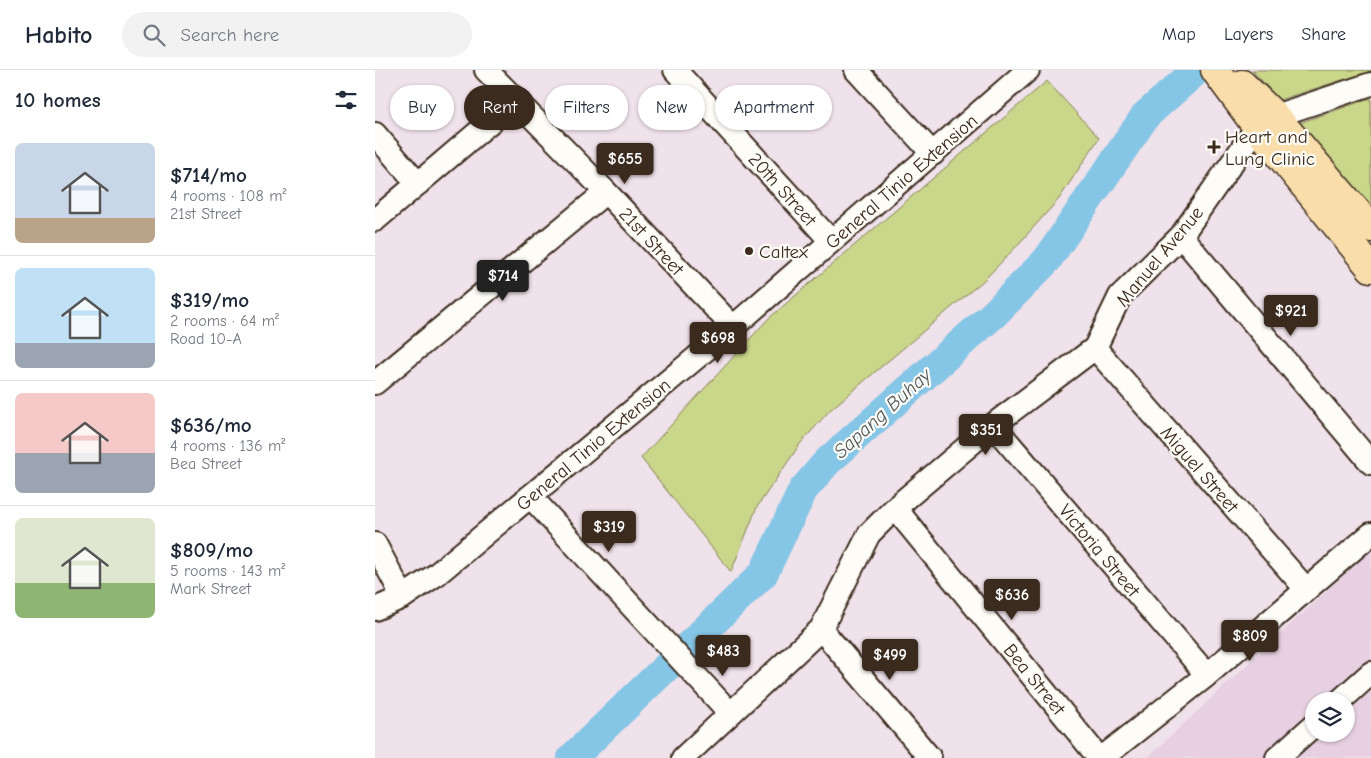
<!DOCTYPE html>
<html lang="en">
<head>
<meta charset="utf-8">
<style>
  body { margin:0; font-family:"Comic Neue",sans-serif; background:#f2f2f3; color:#1f2937; height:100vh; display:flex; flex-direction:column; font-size:19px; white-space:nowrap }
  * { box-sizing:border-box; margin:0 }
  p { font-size:16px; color:#747a83 }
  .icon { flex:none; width:28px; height:28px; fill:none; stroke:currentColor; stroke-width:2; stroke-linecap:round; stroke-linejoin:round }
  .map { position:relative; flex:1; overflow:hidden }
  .sheet { display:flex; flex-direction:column; background:#fff; width:375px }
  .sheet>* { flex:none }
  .guide { position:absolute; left:15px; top:15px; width:475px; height:45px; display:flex; gap:10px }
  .fabs { position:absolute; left:930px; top:622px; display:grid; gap:10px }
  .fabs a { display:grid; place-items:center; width:50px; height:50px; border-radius:50%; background:#fff; box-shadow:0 1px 4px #0004; font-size:25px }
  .price { position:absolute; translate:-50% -42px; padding:0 11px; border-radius:5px; background:#3b2a1e; color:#fff; font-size:16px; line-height:32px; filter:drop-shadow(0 1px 2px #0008) }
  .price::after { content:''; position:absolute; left:50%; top:30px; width:15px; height:11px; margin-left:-8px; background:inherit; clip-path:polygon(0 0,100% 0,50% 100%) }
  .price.on { background:#222; color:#fff }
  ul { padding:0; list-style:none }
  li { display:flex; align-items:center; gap:15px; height:125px; padding:0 15px }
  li+li { border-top:1px solid #e0e1e3 }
  li span { display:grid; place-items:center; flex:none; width:140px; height:100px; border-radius:8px; color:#555 }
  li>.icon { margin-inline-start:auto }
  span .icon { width:60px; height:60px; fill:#fffc; stroke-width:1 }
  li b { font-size:21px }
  h2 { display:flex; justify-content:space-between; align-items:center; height:60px; padding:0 15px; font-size:21px }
  .chip { padding:0 18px; border-radius:22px; background:#fff; box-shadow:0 1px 4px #0004; font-size:18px; line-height:45px }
  .chip.on { background:#3b2a1e; color:#fff }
  header { display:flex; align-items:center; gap:30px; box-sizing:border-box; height:70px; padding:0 25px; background:#fff; border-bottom:1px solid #e0e1e3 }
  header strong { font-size:24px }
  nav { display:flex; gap:28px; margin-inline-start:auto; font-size:18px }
  .search { width:350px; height:45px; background:#f2f2f3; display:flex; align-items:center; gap:12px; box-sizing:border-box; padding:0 18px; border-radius:28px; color:#747a83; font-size:19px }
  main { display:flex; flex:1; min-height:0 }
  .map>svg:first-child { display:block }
</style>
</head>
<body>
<header>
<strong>Habito</strong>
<div class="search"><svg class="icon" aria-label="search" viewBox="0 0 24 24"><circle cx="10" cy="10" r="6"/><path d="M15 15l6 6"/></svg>Search here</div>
<nav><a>Map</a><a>Layers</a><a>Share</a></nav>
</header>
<main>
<section class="sheet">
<h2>10 homes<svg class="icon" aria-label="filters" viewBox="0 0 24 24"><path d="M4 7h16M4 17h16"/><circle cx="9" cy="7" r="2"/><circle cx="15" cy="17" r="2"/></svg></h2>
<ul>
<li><span style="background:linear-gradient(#c9d6e8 75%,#b9a48a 0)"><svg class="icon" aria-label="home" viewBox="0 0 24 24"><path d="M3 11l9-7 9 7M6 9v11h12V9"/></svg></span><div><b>$714/mo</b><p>4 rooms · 108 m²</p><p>21st Street</p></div></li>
<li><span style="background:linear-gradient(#bfe0f5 75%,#9aa5b1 0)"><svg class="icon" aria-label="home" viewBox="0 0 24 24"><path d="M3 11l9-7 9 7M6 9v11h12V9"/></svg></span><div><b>$319/mo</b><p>2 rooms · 64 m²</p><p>Road 10-A</p></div></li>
<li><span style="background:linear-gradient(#f6c9c9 60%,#9aa5b1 0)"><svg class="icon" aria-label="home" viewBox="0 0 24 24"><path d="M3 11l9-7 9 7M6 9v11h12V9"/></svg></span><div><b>$636/mo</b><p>4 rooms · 136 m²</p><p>Bea Street</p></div></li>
<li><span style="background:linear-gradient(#dfe7d0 65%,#8fb573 0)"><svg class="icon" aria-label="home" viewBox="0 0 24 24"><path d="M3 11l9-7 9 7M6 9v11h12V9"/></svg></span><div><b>$809/mo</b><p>5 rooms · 143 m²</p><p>Mark Street</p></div></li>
</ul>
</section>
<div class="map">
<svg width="996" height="688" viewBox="0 0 996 688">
  <rect width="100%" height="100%" fill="#f0e2ea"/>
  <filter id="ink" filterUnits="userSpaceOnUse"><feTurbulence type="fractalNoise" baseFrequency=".02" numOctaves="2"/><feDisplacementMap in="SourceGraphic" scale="10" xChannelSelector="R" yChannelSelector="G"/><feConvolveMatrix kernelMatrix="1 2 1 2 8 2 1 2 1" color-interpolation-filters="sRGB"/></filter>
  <g filter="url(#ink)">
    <!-- built -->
    <path fill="#e6d0e1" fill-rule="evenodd" d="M996 480V688H772ZM939 631H971V664H939Z"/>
    <!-- green -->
    <path fill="#cad68a" stroke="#828054" d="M877 0H996V1L904 30Z
      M672 11 724 68 684 129 639 179 609 210 455 340 425 374 382 437 356 502 266 388 393 249Z
      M996 28V140L921 54Z"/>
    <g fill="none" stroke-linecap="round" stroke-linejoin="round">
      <!-- river -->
      <path stroke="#85c5e6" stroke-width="30" d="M197 688 388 504 428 420 452 392 620 243 672 190 771 45 822 0"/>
      <!-- minor casing -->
      <g stroke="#3b2a1e" stroke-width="26">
        <path id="minor" d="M111 0 231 122 358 257
          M300 0 456 171
          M481 0 558 84
          M0 64 43 114
          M0 150 140 31
          M806 166 996 393
          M720 278 931 519
          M0 313 231 122
          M618 355 832 605
          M155 426 355 643
          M520 438 724 688
          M0 474 28 527
          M0 539 28 527 62 504 358 257 653 0
          M446 559 555 688
          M965 631 996 603
          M308 688 446 559 494 464 520 438 618 355 720 278 745 226 806 166 882 57 900 46 996 14
          M727 688 832 605 996 464
          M902 688 939 655"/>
      </g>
      <!-- major casing -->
      <g stroke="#3b2a1e" stroke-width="31">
        <path id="major" d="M840 0 882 57 996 198
          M867 14 900 46 996 158"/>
      </g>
      <!-- minor -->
      <use href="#minor" stroke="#fdfcf7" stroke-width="22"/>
      <!-- major -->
      <use href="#major" stroke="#f9deab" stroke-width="28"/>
    </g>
  </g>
  <!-- markers -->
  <g fill="#3b2a1e" stroke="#fdfcf7" stroke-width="2">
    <path d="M836.5 69.5h5v5h5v5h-5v5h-5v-5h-5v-5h5z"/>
    <circle cx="374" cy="181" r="5"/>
  </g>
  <g text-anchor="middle" stroke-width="4.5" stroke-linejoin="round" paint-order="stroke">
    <!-- poi labels -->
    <g font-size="19" fill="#3b2a1e" stroke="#fdfcf7" text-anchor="start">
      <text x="850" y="73">Heart and<tspan x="850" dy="22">Lung Clinic</tspan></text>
      <text x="384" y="188">Caltex</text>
    </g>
    <!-- street labels -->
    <g font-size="19" fill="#3b2a1e" stroke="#fdfcf7">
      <text transform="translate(526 111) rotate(-41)" y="7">General Tinio Extension</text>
      <text transform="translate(408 119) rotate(48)" y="7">20th Street</text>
      <text transform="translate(277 171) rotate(47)" y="7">21st Street</text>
      <text transform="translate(784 186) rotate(-50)" y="7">Manuel Avenue</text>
      <text transform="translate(218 374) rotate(-40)" y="7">General Tinio Extension</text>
      <text transform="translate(825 399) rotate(49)" y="7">Miguel Street</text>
      <text transform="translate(725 480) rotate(50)" y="7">Victoria Street</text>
      <text transform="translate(660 609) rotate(51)" y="7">Bea Street</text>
    </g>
    <!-- water labels -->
    <g font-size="20" font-style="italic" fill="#51585a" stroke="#fdfcf7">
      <text transform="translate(507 343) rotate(-42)" y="7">Sapang Buhay</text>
    </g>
  </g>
</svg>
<div class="fabs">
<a><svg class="icon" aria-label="layers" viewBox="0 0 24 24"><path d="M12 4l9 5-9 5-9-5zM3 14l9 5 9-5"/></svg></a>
</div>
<b class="price" style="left:250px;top:115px">$655</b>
<b class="price on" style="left:128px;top:232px">$714</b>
<b class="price" style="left:916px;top:267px">$921</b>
<b class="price" style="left:343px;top:294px">$698</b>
<b class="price" style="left:611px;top:386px">$351</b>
<b class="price" style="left:234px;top:483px">$319</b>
<b class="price" style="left:637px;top:551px">$636</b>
<b class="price" style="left:875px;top:592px">$809</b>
<b class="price" style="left:348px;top:607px">$483</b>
<b class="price" style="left:515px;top:611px">$499</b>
<div class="guide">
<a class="chip">Buy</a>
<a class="chip on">Rent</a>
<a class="chip">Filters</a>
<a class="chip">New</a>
<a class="chip">Apartment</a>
</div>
</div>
</main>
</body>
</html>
